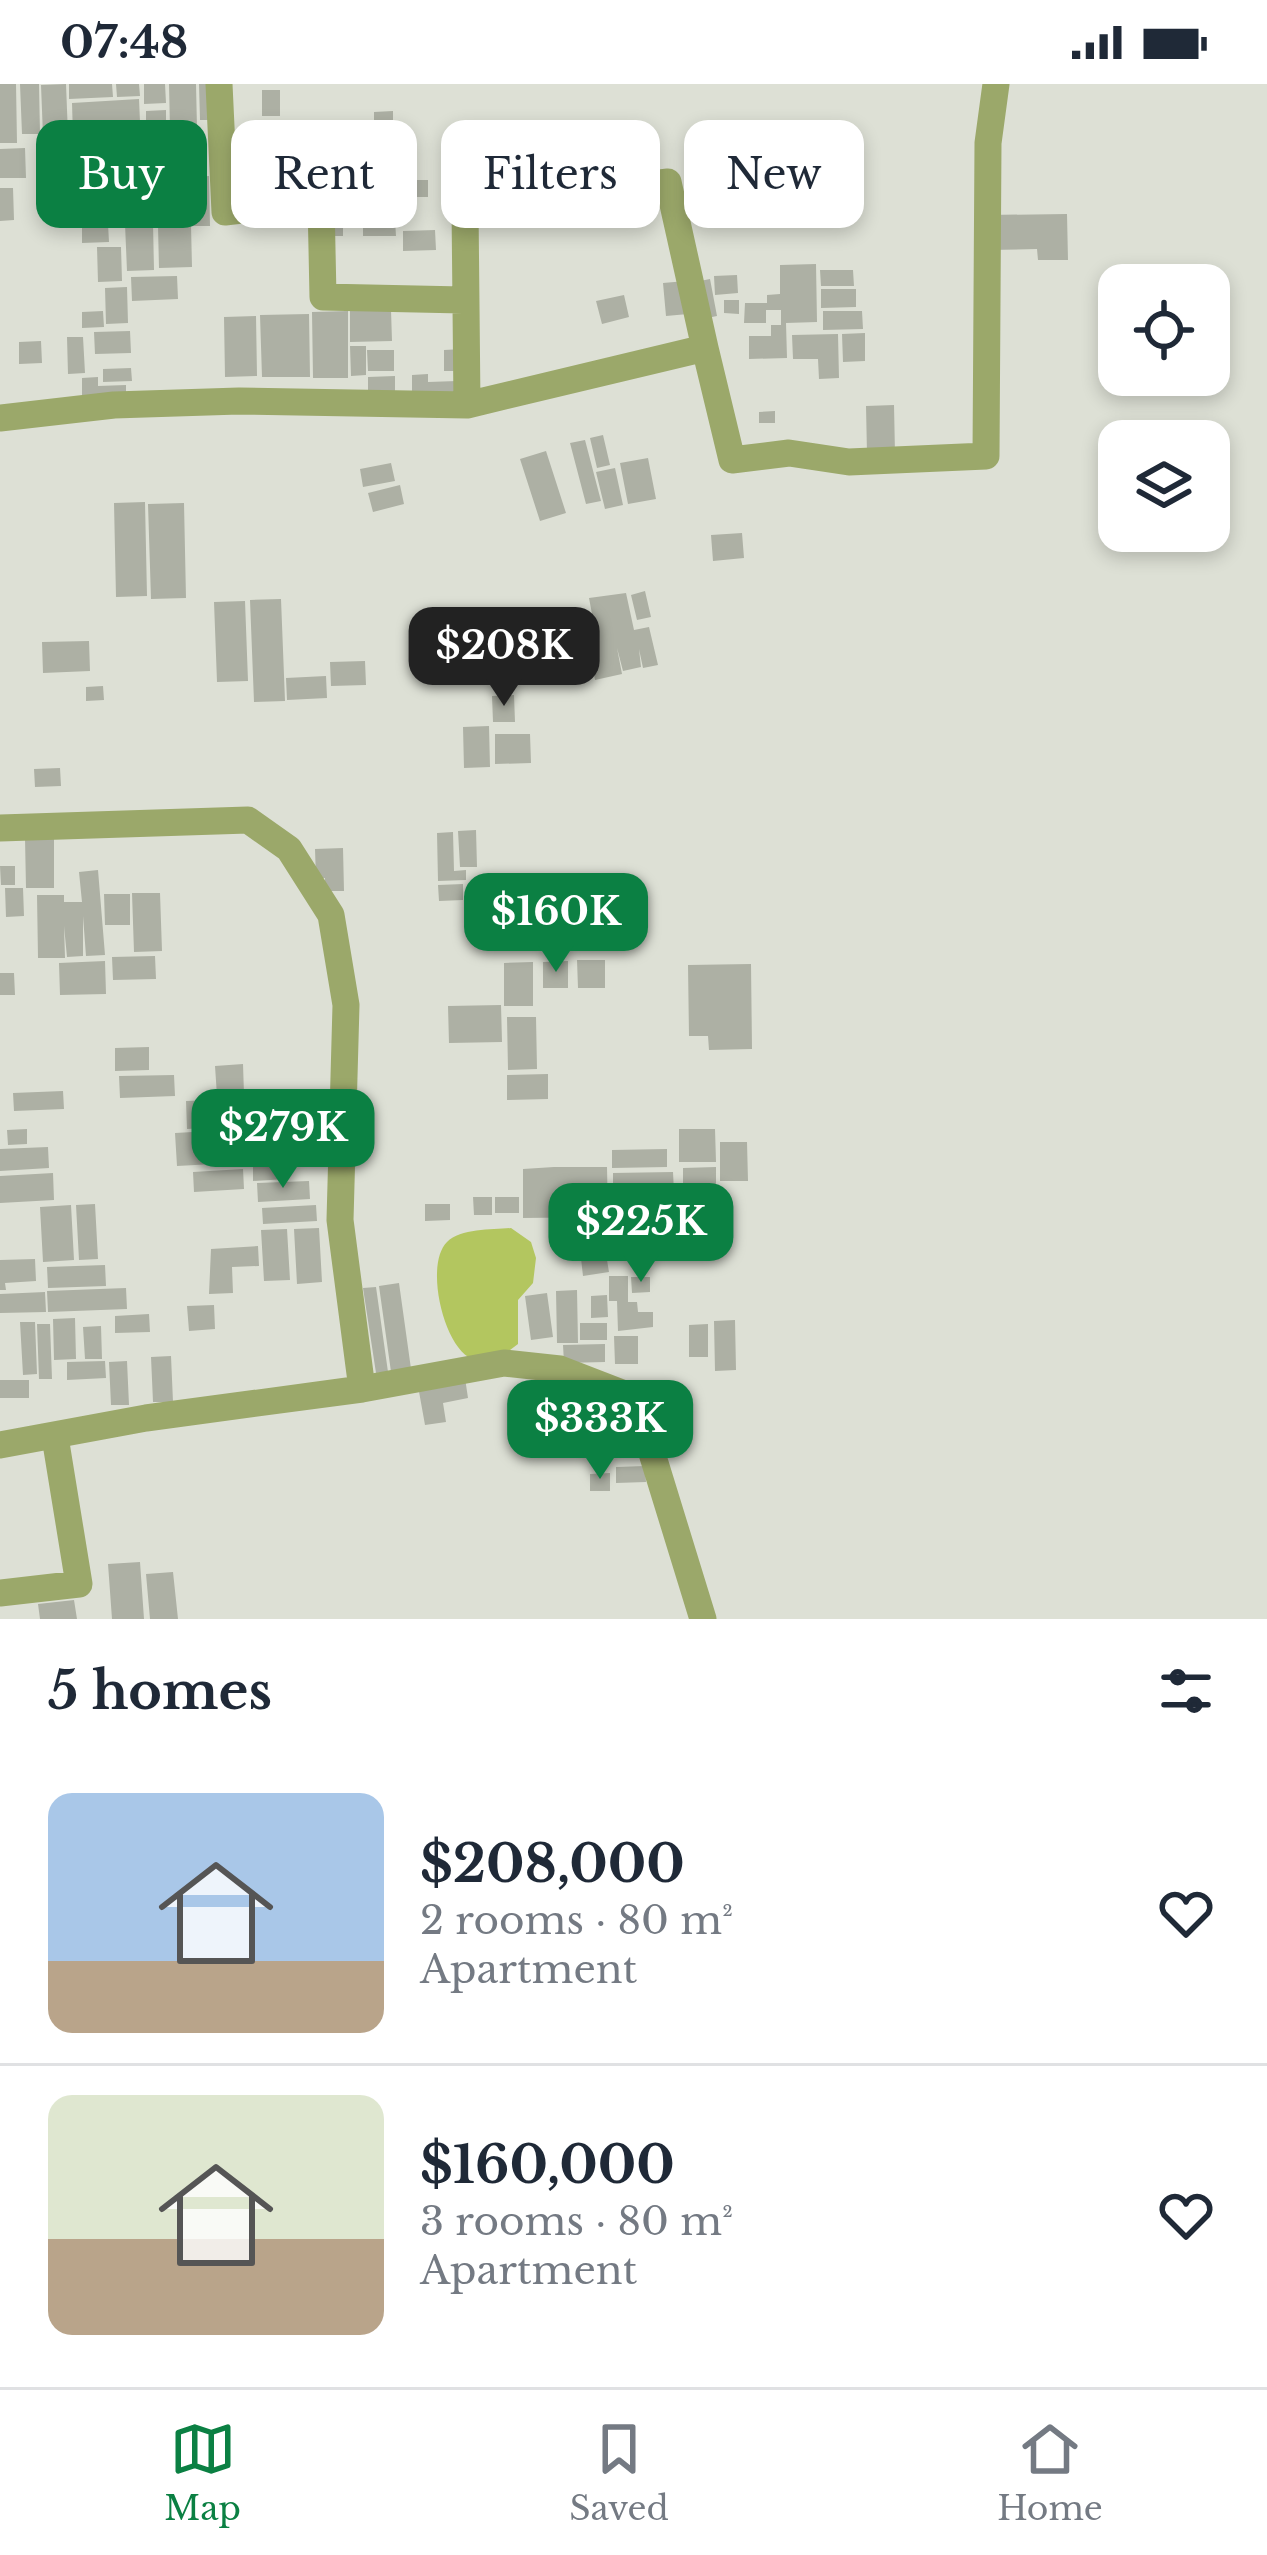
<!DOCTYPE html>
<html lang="en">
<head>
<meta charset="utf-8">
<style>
  body { margin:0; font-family:"Libre Baskerville",serif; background:#f6f6f7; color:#1f2937; height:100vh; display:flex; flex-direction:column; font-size:45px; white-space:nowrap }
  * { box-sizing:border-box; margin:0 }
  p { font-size:39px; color:#747a83 }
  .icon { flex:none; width:66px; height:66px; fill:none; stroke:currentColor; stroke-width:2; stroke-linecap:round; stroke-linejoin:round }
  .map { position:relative; height:1535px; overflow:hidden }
  .side { display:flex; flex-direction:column; background:#fff; flex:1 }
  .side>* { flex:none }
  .banner { position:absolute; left:36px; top:36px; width:1197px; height:108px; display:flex; gap:24px }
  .tools { position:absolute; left:1098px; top:180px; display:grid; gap:24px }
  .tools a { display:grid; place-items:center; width:132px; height:132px; border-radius:24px; background:#fff; box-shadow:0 6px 18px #0003; font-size:60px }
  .price { position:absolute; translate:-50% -102px; padding:0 27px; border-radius:24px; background:#0b8043; color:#fff; font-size:39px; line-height:78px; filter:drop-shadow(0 3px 6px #0008) }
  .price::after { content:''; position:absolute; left:50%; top:72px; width:36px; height:27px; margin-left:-18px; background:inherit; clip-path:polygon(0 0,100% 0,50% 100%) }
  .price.active { background:#222; color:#fff }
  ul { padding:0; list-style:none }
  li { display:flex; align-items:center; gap:36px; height:300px; padding:0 48px }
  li+li { border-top:3px solid #e0e1e3 }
  li span { display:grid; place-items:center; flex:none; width:336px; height:240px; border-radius:24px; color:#555 }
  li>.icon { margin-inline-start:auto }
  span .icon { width:144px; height:144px; fill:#fffc; stroke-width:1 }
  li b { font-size:51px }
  h2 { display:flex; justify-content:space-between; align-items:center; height:144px; padding:0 48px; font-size:51px }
  .chip { padding:0 42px; border-radius:24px; background:#fff; box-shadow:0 6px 18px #0003; font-size:42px; line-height:108px }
  .chip.active { background:#0b8043; color:#fff }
  .status { display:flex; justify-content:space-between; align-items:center; height:84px; padding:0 60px; background:#fff; direction:ltr }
  .status svg { height:33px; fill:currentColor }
  .tabs { display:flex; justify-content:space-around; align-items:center; height:168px; border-top:3px solid #e0e1e3; background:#fff; font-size:33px; color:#747a83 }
  .tabs a { display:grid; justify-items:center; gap:6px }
  .tabs .active { color:#0b8043 }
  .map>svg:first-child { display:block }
</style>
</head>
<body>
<div class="status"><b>07:48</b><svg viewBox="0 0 49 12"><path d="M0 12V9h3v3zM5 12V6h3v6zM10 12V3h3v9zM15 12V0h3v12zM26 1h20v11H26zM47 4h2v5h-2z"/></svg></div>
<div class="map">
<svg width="1267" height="1535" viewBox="0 0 1267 1535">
  <rect width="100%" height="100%" fill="#dde0d5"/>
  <!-- water -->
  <path fill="#b3c65f" d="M511 1144 531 1158 536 1174 533 1199 518 1216V1260L502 1272 472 1275C444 1264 424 1181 447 1158 461 1144 492 1146 511 1144Z"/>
  <!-- building -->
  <path fill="#adb0a4" d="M0 0H16L17 59H0Z
    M20 0H39L40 50H22Z
    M66 0 68 51 43 52 41 1Z
    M69 0H112L113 13 69 15Z
    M116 0H139L140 12 117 13Z
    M144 0H165L166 19 144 20Z
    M169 0H196L197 44 170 45Z
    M199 0H215L216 36H200Z
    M262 6H280V32H262Z
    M139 15 140 38H116V51L73 52 72 19Z
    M166 26V48H145V62L121 63 120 45 146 44V27Z
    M393 27V44H374V28Z
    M286 39V62L265 63 264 40Z
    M376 47H390L391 106H376Z
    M25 64 26 94H0V65Z
    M291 66 292 105 271 106 270 67Z
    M136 69 138 133 118 134 116 70Z
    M295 72H312V114H295Z
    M145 77H162L163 112H146Z
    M351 78H373L374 109H351Z
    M209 92 210 142H191V93Z
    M407 96H428V113H407Z
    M0 104H13L14 136 0 137Z
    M397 114 398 134 349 135V115Z
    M325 119H343V152H326Z
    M1067 130 1068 176H1038L1037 165 989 166 988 131Z
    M363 136H395L396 152H363Z
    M153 139 154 186 127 187 125 140Z
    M108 140 109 158 82 159V141Z
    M191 141 192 183 159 184 158 142Z
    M435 146 436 166 403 167V147Z
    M97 163H121L122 197 98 198Z
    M816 180 817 238 786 239 787 274 749 275V252H771V241H781V226H766V239H744L745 219H767V211L780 210V181Z
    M820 186H853L854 202H821Z
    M737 191 738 209 715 211 714 192Z
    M177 192 178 215 132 217 131 193Z
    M710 195 717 232 702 235 695 198Z
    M686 197 688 230 666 232 663 199Z
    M127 203 128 239 106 240 105 204Z
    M821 205H856V223L821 224Z
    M624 211 629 233 602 240 596 217Z
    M724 216H739V230L724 229Z
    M391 226 392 257 350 258V227Z
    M103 227 104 243 82 244V228Z
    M348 227V294H313L312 228Z
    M823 227H862L863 245 823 246Z
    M309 230 310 293H262L260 231Z
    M256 232 257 292 225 293 224 233Z
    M130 247 131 269 95 270 94 248Z
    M865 249V277L843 278 842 250Z
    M838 250 839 294 819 295 818 275H793L792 251Z
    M67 253H83L85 289 68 290Z
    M41 257 42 279 19 280V258Z
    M350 262H366V291L351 292Z
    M463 265V287H444V266Z
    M367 266H394V287H368Z
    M131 284 132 297 103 298V285Z
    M428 290V298L457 297V316L412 317V291Z
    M395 292V312L368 313V293Z
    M98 293V302L126 301V315L82 318V294Z
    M894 321 895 370H867L866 322Z
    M775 327V339H759V328Z
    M603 351 610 381 597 384 590 354Z
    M585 356 601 417 586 420 570 359Z
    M546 367 566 429 540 437 520 375Z
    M648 374 656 415 628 420 620 379Z
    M391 379 395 397 363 403 360 385Z
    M615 384 623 421 605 425 596 388Z
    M400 401 404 420 373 428 368 409Z
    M145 418 147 512 116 513 114 419Z
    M184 419 186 514 151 515 148 420Z
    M742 449 744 474 713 477 711 451Z
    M645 507 651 533 637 536 631 511Z
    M626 509 634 546 649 543 658 581 643 584 639 565 641 583 623 587 617 564 622 590 595 596 589 564 598 562 589 514Z
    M281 515 285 617 254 618 250 516Z
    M245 517 248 597 217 598 214 518Z
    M89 557 90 587 43 589 42 558Z
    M365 577 366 601 331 602 330 578Z
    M326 592 327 614 287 616 286 594Z
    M103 602 104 616 86 617V603Z
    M514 611 515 638H493L492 612Z
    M489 642 490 683 464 684 463 643Z
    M495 650H530L531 679 495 680Z
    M60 684 61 702 35 703 34 685Z
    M476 746 477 783H460L458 747Z
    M453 748 454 787 466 786V796L438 797 437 749Z
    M25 754H54V804H26Z
    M343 764 344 807H325V794L316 795 315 765Z
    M0 782H15V801H1Z
    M98 786 105 871 86 872 83 832V872L67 873 64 842 65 874H38L37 811H64V818H82L79 788Z
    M463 800V816L439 817 438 801Z
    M5 804H23L24 832 6 833Z
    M132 809H160L162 867 134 868Z
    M104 810H130V841H105Z
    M155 872 156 895 113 896 112 873Z
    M577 876H605V904H578Z
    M105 877 106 910 60 911 59 879Z
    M568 877V904H543V878Z
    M533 878V922H504V879Z
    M751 880 752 965 709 966 708 952H689L688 881Z
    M0 889H14L15 911H0Z
    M501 921 502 958 449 959 448 922Z
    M507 933H536L537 985 508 986Z
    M149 963V986L115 987V964Z
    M243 980 244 1010 217 1012 215 982Z
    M548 990V1015L507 1016V991Z
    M174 991 175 1012 120 1014 119 992Z
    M63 1007 64 1025 14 1027 13 1009Z
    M243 1015 245 1042 187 1045 186 1017Z
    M27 1045V1060L8 1061 7 1046Z
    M248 1045 250 1078 177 1082 175 1049Z
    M679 1045H715L716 1078H679Z
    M285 1047 286 1072 253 1074 252 1049Z
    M720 1058H747L748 1097H720Z
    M48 1063 49 1084 0 1087V1065Z
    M667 1065V1083L612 1084V1066Z
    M286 1078 287 1095 253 1097V1079Z
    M554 1083H607L608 1133 523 1134V1085Z
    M716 1083V1104L683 1105V1084Z
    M243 1085 244 1105 194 1108 193 1088Z
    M673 1088 674 1108 613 1109V1089Z
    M53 1089 54 1116 0 1119V1092Z
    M309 1097 310 1115 258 1118 257 1099Z
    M649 1110 650 1126H617L616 1111Z
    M473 1113H492V1131H474Z
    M495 1113H519V1129H495Z
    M95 1120 98 1175 79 1176 76 1121Z
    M425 1120H450V1136L425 1137Z
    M71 1121 74 1176 43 1178 40 1123Z
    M316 1121 317 1137 263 1140 262 1124Z
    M613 1135 618 1175 607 1176 609 1188 583 1192 577 1139Z
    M319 1144 322 1198 297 1200 294 1145Z
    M287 1145 290 1196 264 1197 261 1146Z
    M258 1162 259 1182 232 1183 233 1209 209 1210 211 1165Z
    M35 1175 36 1197 5 1199 6 1206H0V1176Z
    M105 1181 106 1202 48 1204 47 1183Z
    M609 1192H628V1218H637L638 1228H653V1243L618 1247 617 1217H609Z
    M631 1193H650V1208L632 1209Z
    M399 1199 412 1292 392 1295 379 1202Z
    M376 1203 388 1288 376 1289 363 1204Z
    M126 1204 127 1225 48 1228 47 1207Z
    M577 1206 578 1259H557L556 1207Z
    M45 1208 46 1228 0 1229V1210Z
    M547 1209 553 1253 531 1256 525 1212Z
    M607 1211 608 1233 591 1234V1212Z
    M214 1221 215 1245 189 1247 187 1222Z
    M149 1230 150 1248 115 1249V1232Z
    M75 1234 76 1275 54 1276 53 1235Z
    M735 1236 736 1286 715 1287 714 1237Z
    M20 1238H35L37 1290 23 1291Z
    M580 1239H607V1256H580Z
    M37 1240H50L52 1295H39Z
    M708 1240V1273H689V1241Z
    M101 1242 102 1275H85L83 1243Z
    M614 1252H638V1280H615Z
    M605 1260V1278L564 1279 563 1261Z
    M171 1272 173 1318H153L151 1273Z
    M105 1277 106 1294 67 1296V1278Z
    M127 1277 129 1321H111L109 1278Z
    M465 1294 468 1314 443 1319 446 1338 425 1341 418 1302Z
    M0 1296H29V1314H0Z
    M645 1382 646 1398 616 1399V1383Z
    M610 1389V1407H590V1390Z
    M140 1478 144 1535H112L108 1480Z
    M173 1488 178 1535H150L146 1490Z
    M74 1516 77 1535H40L38 1520Z"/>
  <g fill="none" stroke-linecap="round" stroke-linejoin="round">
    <!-- street -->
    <path stroke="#9ba86a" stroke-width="27" d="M219 0 225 128 321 117 323 213 463 216
      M467 321 465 123 668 98 705 264
      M0 334 114 321 239 317 467 321 705 264 732 376 789 369 849 378 986 372 988 59 996 0
      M0 744 248 736 289 765 331 831 346 921 340 1136 362 1305 146 1334 0 1361
      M362 1305 504 1279 560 1285 635 1314 703 1535
      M0 1509 79 1500 55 1353"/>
  </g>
</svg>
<div class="tools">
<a><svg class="icon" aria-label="locate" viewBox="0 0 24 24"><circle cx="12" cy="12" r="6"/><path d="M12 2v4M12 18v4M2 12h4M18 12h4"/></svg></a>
<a><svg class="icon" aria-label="layers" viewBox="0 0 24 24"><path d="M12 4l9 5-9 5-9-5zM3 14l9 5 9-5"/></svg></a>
</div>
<b class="price active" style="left:504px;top:625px">$208K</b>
<b class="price" style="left:556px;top:891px">$160K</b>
<b class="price" style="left:283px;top:1107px">$279K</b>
<b class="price" style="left:641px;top:1201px">$225K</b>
<b class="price" style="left:600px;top:1398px">$333K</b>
<div class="banner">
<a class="chip active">Buy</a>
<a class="chip">Rent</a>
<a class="chip">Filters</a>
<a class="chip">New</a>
</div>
</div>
<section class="side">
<h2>5 homes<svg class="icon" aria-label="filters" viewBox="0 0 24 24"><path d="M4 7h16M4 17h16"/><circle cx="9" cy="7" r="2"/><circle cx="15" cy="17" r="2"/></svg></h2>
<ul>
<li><span style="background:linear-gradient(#a9c7e8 70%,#b9a48a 0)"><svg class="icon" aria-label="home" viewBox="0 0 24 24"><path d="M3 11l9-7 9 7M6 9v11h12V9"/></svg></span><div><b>$208,000</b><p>2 rooms · 80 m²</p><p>Apartment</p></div><svg class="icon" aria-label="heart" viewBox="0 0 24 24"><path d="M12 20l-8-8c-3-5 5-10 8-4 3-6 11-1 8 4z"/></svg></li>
<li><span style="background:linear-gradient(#dfe7d0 60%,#b9a48a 0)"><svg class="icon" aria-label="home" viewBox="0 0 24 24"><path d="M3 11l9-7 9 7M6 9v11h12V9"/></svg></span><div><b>$160,000</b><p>3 rooms · 80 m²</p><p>Apartment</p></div><svg class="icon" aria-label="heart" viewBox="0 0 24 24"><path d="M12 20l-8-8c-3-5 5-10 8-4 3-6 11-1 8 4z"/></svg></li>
</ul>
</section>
<nav class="tabs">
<a class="active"><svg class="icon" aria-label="map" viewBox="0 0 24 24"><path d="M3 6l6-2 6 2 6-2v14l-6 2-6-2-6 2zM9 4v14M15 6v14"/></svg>Map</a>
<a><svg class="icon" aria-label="saved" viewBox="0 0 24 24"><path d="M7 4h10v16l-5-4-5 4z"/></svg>Saved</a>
<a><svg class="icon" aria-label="home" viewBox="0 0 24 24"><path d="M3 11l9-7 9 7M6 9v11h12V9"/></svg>Home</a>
</nav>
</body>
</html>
